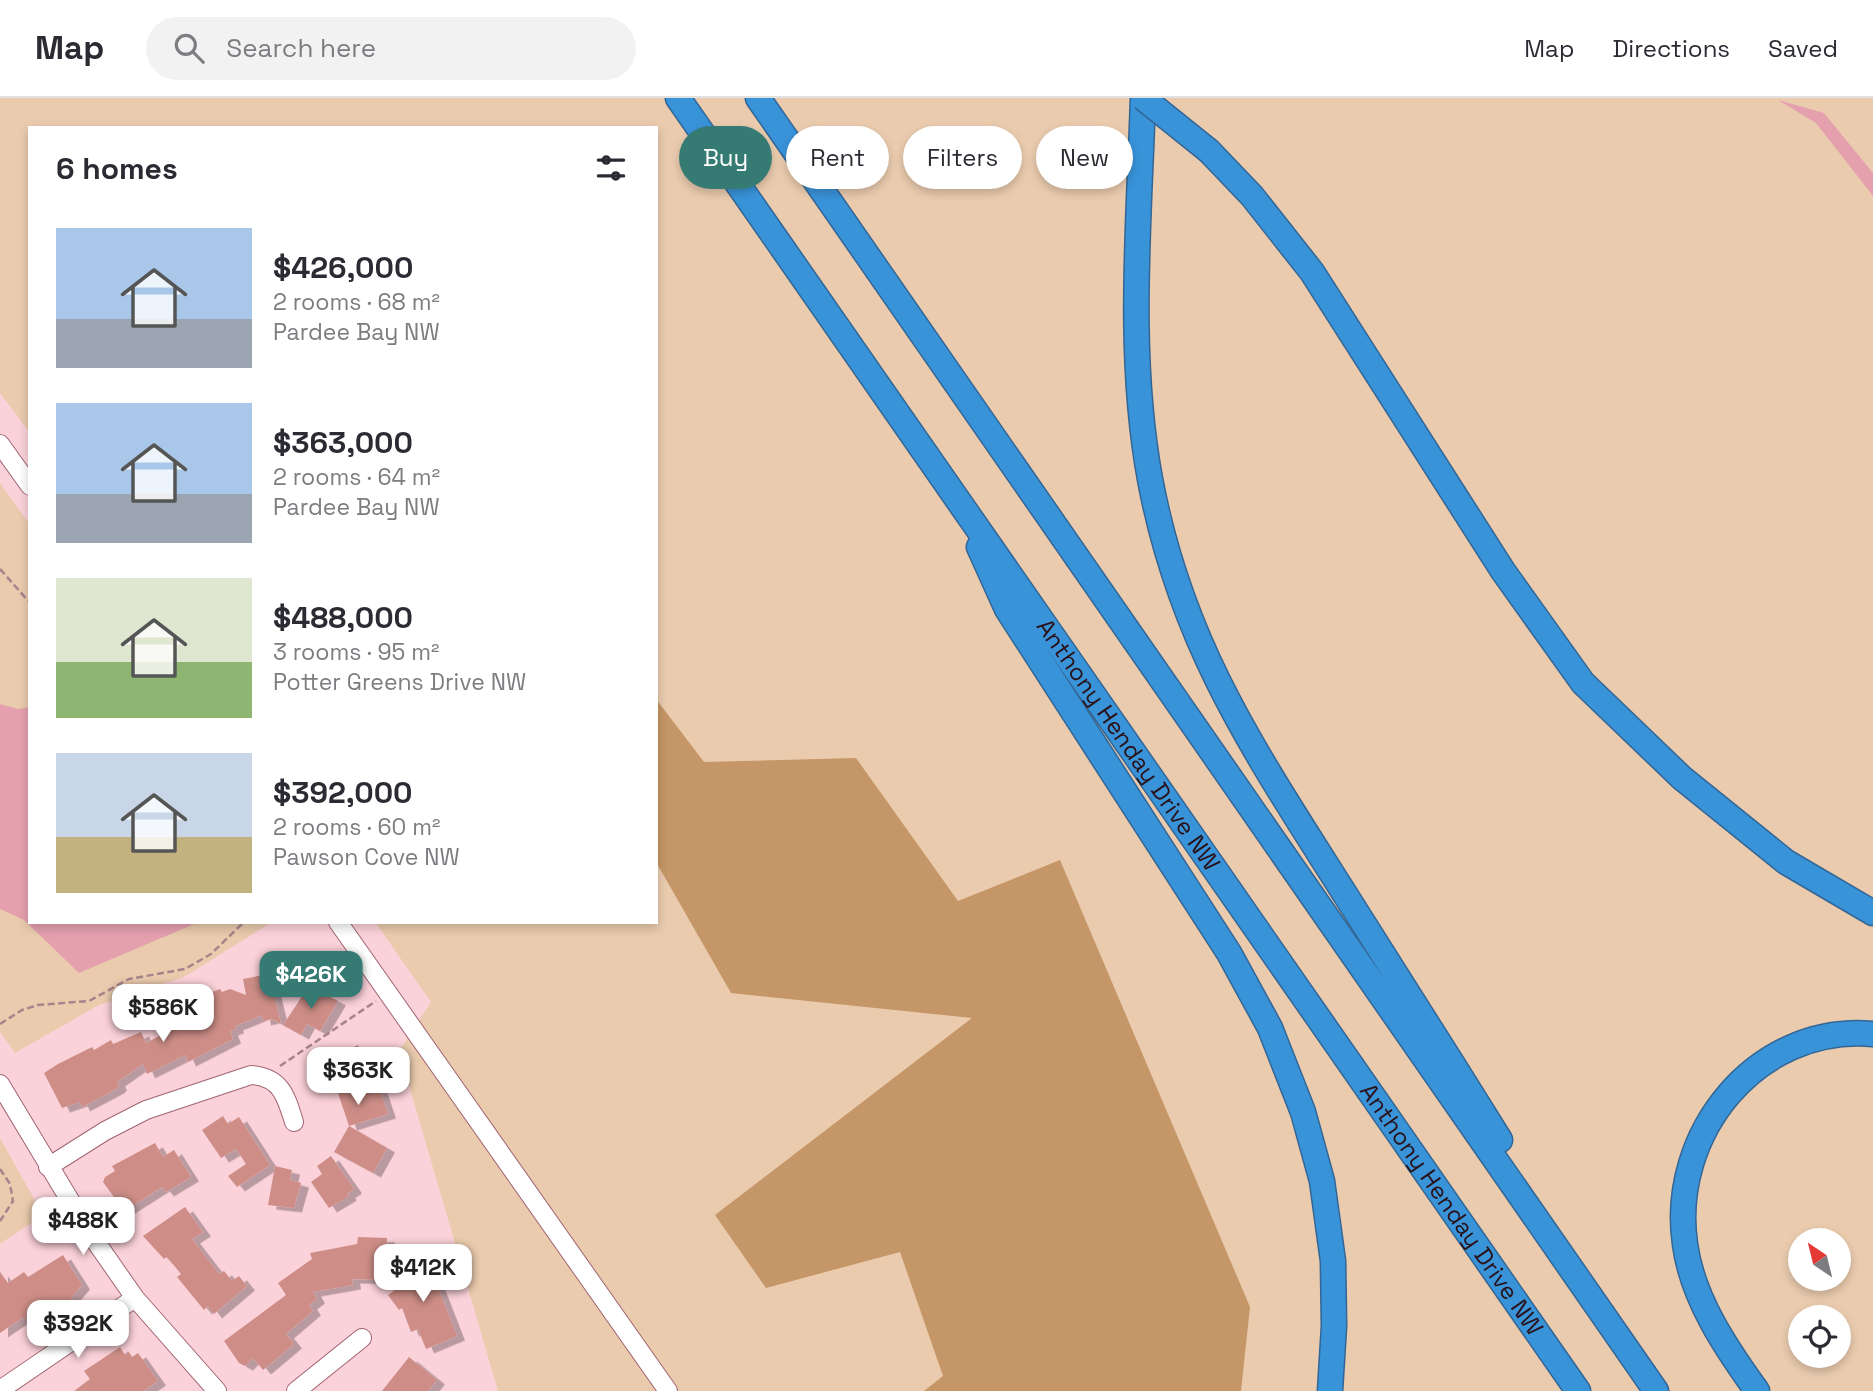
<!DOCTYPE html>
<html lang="en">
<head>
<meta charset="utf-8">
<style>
  body { margin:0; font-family:"Space Grotesk",sans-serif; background:#f2f2f3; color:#2b2b33; height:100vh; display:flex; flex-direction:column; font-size:26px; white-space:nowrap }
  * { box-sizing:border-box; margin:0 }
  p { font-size:23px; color:#7c7c81 }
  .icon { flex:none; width:38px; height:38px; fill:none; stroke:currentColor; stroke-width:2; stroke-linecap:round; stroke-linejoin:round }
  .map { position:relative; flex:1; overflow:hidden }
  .side { position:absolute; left:28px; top:28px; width:630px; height:798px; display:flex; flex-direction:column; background:#fff; border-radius:0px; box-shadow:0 4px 10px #0003 }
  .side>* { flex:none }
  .top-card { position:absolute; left:679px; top:28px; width:665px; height:63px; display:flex; gap:14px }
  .needle { width:46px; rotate:325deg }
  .controls { position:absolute; left:1788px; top:1130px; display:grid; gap:14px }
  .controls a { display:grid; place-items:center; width:63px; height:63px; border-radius:50%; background:#fff; box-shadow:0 4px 10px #0003; font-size:35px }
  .price { position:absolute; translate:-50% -60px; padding:0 16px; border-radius:14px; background:#fff; color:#222; font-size:23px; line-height:46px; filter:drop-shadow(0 2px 4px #0008) }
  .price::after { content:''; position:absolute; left:50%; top:42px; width:21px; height:16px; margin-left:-10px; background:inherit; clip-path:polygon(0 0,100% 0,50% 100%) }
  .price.on { background:#357b74; color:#fff }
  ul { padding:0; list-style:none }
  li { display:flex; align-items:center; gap:21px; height:175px; padding:0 28px }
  li span { display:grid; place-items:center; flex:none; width:196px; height:140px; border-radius:0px; color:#555 }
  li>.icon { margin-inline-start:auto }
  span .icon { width:84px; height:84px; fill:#fffc; stroke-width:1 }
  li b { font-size:30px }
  h2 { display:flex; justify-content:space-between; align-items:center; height:84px; padding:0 28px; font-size:30px }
  .pill { padding:0 24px; border-radius:32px; background:#fff; box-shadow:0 4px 10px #0003; font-size:24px; line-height:63px }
  .pill.on { background:#357b74; color:#fff }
  header { display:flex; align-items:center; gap:42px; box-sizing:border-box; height:98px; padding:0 35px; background:#fff; border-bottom:2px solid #e1e1e2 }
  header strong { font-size:33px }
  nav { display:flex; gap:38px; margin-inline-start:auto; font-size:24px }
  .search { width:490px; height:63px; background:#f2f2f3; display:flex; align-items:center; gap:18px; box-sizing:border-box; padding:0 24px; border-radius:38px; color:#7c7c81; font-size:26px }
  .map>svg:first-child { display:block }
</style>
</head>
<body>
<header>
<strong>Map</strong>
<div class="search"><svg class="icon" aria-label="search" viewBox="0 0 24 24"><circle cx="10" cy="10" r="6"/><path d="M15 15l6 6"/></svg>Search here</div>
<nav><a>Map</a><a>Directions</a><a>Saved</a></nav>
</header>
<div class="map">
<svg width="1873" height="1293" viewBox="0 0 1873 1293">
  <defs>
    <filter id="shadow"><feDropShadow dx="8" dy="4.5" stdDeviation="0" flood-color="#0004"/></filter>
  </defs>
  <rect width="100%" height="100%" fill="#fcd2da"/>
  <!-- green -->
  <path fill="#eacbae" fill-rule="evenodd" d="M0 0H1873V1293H498L399 953 431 904 375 824H656V30H30V335L0 295ZM1801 1143H1839V1181H1801ZM1801 1220H1839V1258H1801Z
    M0 385 30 427V824H272L184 879 99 907 15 955 0 934Z
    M0 1040 43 1117 0 1146Z"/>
  <!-- forest -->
  <path fill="#c59667" d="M656 601 704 664 856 660 958 803 1060 762 1250 1209 1241 1293H924L943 1278 900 1154 766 1190 715 1117 972 920 731 895 656 764Z"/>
  <!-- water -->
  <path fill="#e5a0ae" d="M1778 2 1824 15 1873 75V98L1816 25Z
    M0 606 18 611 30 609V824H199L79 875 24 822 0 811Z"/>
  <!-- building -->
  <path fill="#ce8e87" filter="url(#shadow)" d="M269 876 281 926 272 921 263 923 262 917 235 928 236 931 230 933 233 941 188 964 185 957 147 976 143 966 117 984 119 988 116 991 82 1009 80 1004 62 1010 44 975 58 966 92 949 94 952 111 942 113 946 141 934 146 945 176 929 174 925 201 911 198 902 207 896 220 891 222 894 230 891 246 897 243 881Z
    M309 888 338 903 320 933 307 926 301 937 283 927Z
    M358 947 376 980 388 1016 349 1028 387 1050 373 1075 334 1054 349 1028 337 992 335 993 326 977 335 971 330 961Z
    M223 1018 228 1026 239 1019 270 1067 237 1089 228 1078 246 1066 236 1051 221 1060 202 1032Z
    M155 1045 163 1059 174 1052 191 1079 166 1094 162 1089 124 1113 103 1084 105 1079 115 1073 112 1068Z
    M331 1058 354 1091 347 1096 349 1098 329 1110 311 1084 322 1076 317 1068Z
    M275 1068 292 1072 290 1082 301 1085 294 1110 268 1107Z
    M185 1109 203 1134 192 1141 219 1176 224 1173 232 1183 239 1178 247 1188 214 1216 208 1208 204 1212 177 1179 181 1176 167 1159 164 1161 143 1138Z
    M358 1139 387 1140 385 1182 352 1181 353 1187 313 1194 317 1201 309 1207 313 1213 286 1236 294 1246 263 1272 253 1260 245 1268 239 1265 224 1243 286 1197 278 1185 312 1161 310 1155 357 1146Z
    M63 1157 82 1187 71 1200 74 1204 46 1221 45 1225 22 1220 0 1235V1174L8 1185 24 1174 28 1179Z
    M422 1159 439 1183 436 1184 457 1238 426 1251 418 1231 411 1234 402 1210 399 1212 388 1197 407 1183H390Z
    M120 1249 125 1257 129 1254 132 1259 138 1255 158 1283 144 1293H74L90 1281 84 1273Z
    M409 1259 437 1282 428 1293H382Z"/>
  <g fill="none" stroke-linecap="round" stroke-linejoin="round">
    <!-- minor casing -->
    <g stroke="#a06471" stroke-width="20">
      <path id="minor" d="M0 346 30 388
        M338 824 668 1293
        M0 986 89 1134 135 1200 217 1293
        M48 1069 105 1033 146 1012 251 977C281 979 286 998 294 1024
        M0 1292 135 1200
        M296 1293 362 1240"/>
    </g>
    <!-- highway casing -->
    <g stroke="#336695" stroke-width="27">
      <g id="highway">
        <path id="s1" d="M678 0 1578 1293"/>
        <path d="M758 0 1656 1293"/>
        <path d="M1143 0C1139 126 1127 256 1150 381 1180 542 1251 648 1336 782 1391 869 1446 955 1500 1042"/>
        <path d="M1209 53 1252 98 1312 174 1503 473 1583 585 1682 680 1786 764 1873 815"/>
        <path d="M979 449 1007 511 1229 855 1270 930 1303 1014 1322 1083 1333 1163 1334 1228 1330 1293"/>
        <path d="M1757 1293C1726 1250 1692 1200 1685 1146 1669 1036 1756 926 1873 936"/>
      </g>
    </g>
    <!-- path -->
    <path stroke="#a7848b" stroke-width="2.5" stroke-dasharray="7 3.5" stroke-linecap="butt" d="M0 471 30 505
      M0 926 22 912 38 907 89 903 129 881 185 871 211 856 244 824
      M280 968 376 903
      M0 1071 10 1086 13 1103 0 1123"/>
    <!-- minor -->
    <use href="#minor" stroke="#fff" stroke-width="18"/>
    <!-- highway -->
    <use href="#highway" stroke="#3993d9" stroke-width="24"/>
    <!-- highway-bridge casing -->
    <g stroke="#336695" stroke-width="27" stroke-linecap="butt">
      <path id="highway-bridge" d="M1143 0 1209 53"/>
    </g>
    <!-- highway-bridge -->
    <use href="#highway-bridge" stroke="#3993d9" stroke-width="24"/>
  </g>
  <g text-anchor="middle" stroke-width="6" stroke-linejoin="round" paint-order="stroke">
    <!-- street labels -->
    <g font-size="24" fill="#291117" stroke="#f6e8ea">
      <text dy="8" stroke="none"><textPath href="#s1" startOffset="788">Anthony Henday Drive NW</textPath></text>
      <text dy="8" stroke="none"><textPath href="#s1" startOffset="1354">Anthony Henday Drive NW</textPath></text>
    </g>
  </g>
</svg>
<div class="controls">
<a><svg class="needle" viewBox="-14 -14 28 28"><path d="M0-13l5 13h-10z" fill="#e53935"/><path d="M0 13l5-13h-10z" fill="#7c7c81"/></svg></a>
<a><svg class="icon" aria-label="locate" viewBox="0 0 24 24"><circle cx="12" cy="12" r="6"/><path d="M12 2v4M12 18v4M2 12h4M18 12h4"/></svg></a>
</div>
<b class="price on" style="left:311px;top:913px">$426K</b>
<b class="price" style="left:163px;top:946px">$586K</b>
<b class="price" style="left:358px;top:1009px">$363K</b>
<b class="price" style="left:83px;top:1159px">$488K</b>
<b class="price" style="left:423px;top:1206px">$412K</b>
<b class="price" style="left:78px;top:1262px">$392K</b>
<div class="top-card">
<a class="pill on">Buy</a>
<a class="pill">Rent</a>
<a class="pill">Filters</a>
<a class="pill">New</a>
</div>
<section class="side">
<h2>6 homes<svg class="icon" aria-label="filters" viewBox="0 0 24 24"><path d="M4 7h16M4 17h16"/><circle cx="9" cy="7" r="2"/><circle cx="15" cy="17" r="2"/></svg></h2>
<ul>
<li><span style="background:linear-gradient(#a9c7e8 65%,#9aa5b1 0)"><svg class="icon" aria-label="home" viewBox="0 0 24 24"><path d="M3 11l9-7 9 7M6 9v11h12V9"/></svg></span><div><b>$426,000</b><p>2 rooms · 68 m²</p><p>Pardee Bay NW</p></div></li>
<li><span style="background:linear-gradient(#a9c7e8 65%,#9aa5b1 0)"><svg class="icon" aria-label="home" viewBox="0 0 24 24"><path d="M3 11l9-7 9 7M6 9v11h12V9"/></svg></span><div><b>$363,000</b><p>2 rooms · 64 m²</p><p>Pardee Bay NW</p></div></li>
<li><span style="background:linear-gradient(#dfe7d0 60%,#8fb573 0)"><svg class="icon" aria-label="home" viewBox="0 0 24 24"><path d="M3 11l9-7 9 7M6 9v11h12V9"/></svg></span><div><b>$488,000</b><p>3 rooms · 95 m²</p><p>Potter Greens Drive NW</p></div></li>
<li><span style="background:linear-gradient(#c9d6e8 60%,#c2b280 0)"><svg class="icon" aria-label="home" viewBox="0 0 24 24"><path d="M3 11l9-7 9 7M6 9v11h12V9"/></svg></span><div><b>$392,000</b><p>2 rooms · 60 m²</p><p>Pawson Cove NW</p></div></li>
</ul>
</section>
</div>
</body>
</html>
